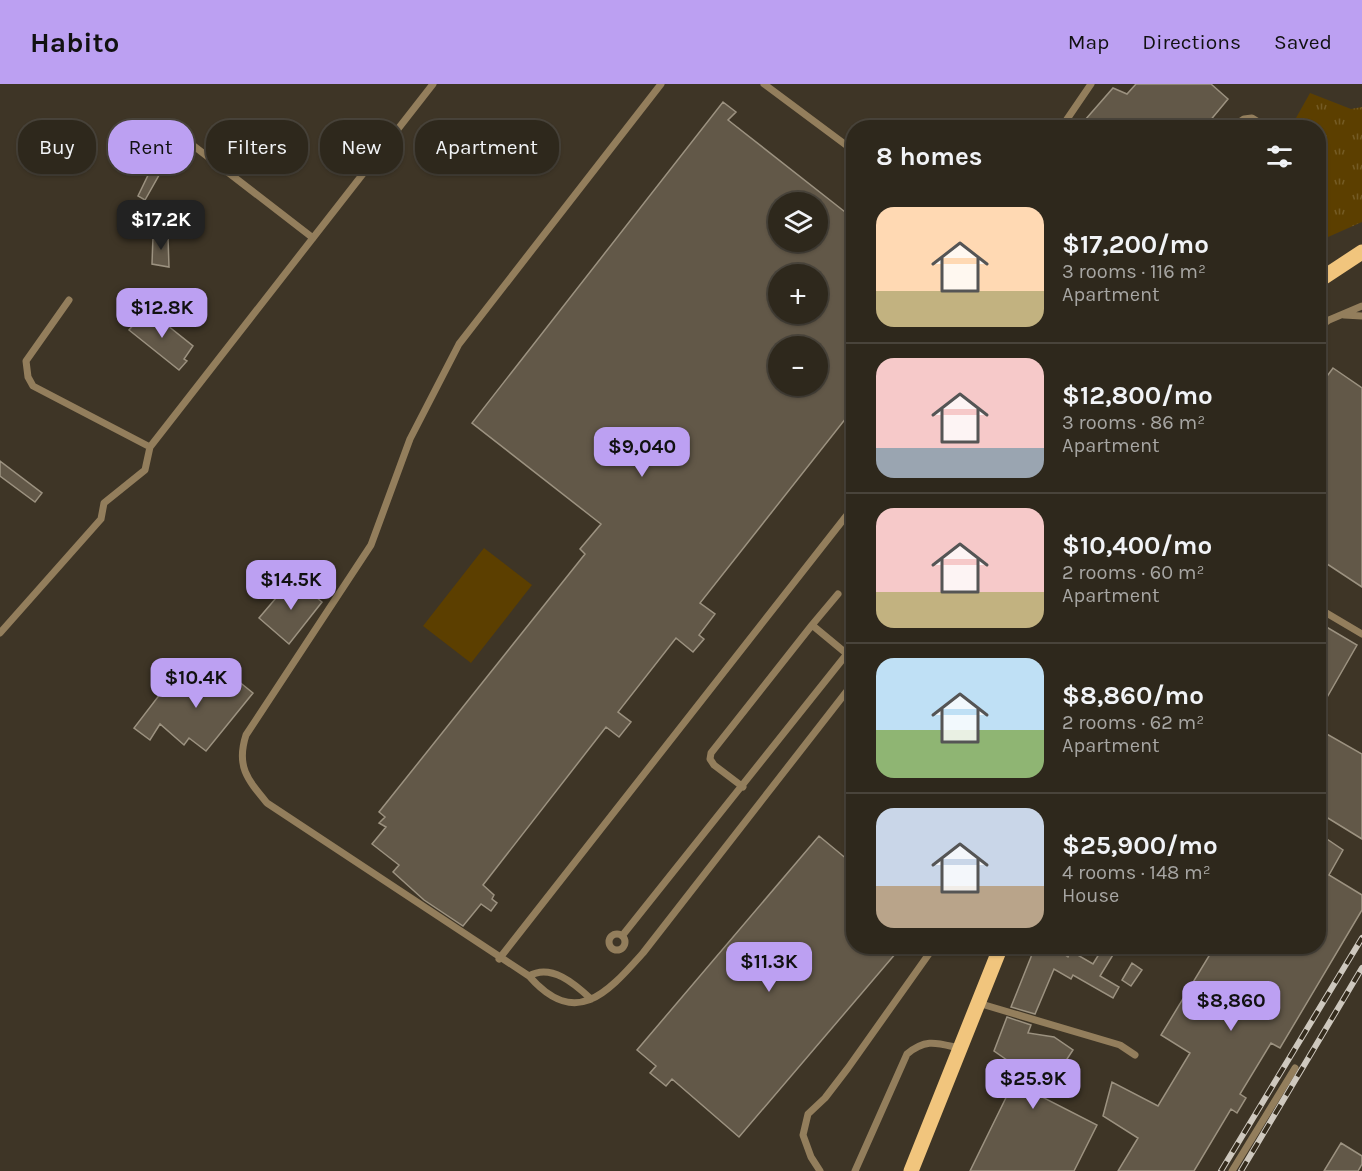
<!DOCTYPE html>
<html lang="en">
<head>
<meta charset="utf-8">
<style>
  body { margin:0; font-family:Karla,sans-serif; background:#363025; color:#f1f3f6; height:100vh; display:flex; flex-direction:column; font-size:22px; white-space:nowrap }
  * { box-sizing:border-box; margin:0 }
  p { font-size:20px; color:#a7a6a3 }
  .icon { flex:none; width:33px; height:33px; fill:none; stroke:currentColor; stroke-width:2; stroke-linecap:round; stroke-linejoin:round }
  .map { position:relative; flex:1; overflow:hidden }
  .drawer { position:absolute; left:846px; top:36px; width:480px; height:834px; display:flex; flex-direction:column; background:#2e281c; border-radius:24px; box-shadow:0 2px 4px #0004,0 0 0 2px #49443b }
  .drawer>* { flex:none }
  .guide { position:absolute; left:18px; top:36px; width:570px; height:54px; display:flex; gap:12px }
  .tools { position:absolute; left:768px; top:108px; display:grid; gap:12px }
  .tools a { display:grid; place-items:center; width:60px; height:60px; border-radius:50%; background:#2e281c; box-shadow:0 2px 4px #0004,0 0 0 2px #49443b; font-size:30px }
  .price { position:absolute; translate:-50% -51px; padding:0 14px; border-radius:12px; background:#bca0f2; color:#111; font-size:20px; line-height:39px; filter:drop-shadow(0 2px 3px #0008) }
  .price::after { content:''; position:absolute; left:50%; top:36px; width:18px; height:14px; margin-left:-9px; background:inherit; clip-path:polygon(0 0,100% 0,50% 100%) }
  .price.on { background:#222; color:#fff }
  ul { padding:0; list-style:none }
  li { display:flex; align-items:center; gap:18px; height:150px; padding:0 30px }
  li+li { border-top:2px solid #49443b }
  li span { display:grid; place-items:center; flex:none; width:168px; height:120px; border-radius:18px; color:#555 }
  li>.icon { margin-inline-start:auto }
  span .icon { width:72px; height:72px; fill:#fffc; stroke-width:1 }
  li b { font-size:26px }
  h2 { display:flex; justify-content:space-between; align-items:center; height:72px; padding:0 30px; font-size:26px }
  .pill { padding:0 21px; border-radius:24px; background:#2e281c; box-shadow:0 2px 4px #0004,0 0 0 2px #49443b; font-size:21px; line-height:54px }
  .pill.on { background:#bca0f2; color:#111 }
  header { display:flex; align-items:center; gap:36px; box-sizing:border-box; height:84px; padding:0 30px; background:#bca0f2; color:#111 }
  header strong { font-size:28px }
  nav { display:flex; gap:33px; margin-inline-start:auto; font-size:21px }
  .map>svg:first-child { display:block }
</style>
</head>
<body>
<header>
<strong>Habito</strong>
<nav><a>Map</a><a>Directions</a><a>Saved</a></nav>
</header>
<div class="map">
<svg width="1362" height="1087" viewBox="0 0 1362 1087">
  <defs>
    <pattern id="grass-tufts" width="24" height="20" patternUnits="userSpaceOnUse" patternTransform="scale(1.5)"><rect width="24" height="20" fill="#5c3f00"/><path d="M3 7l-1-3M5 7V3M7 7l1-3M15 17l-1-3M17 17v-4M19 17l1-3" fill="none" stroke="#745b25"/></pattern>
  </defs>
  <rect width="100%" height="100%" fill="#3e3526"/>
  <!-- grass -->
  <path fill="url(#grass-tufts)" d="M1310 9 1351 25 1362 23V138L1319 157V102L1323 84 1319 70 1318 44 1291 43Z"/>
  <!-- pitch -->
  <path fill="#5c3f00" d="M484 464 532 501 471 579 423 542Z"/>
  <!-- building -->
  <path fill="#625848" stroke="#9c9280" stroke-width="1.5" fill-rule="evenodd" d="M1136 0H1211L1228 15 1204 44H1078L1113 4 1127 10Z
    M723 18 736 28 728 36 854 135V324L700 519 715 530 699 551 704 555 693 568 676 554 618 628 631 638 619 653 606 643 483 801 494 811 492 815 497 819 491 827 481 820 463 842 424 816 393 788 399 781 372 760 386 743 379 739 385 733 379 728 585 470 580 465 601 440 472 339ZM778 118H818V158H778ZM778 190H818V230H778ZM778 262H818V302H778Z
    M170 57 175 67 171 69 165 87 162 86 145 116 138 112 152 83 148 73 154 67 153 62Z
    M153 152 168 153 169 183 152 180Z
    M147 225 193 262 184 275 187 277 179 286 129 246Z
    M1333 284 1362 304V503L1318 474V290L1325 295Z
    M0 377 42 409 35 418 0 392Z
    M293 494 322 518 289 560 259 534Z
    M1318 538 1357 561 1318 629Z
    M221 583 253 609 206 667 189 654 184 661 160 640 150 656 134 644 177 588 201 607Z
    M1318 645 1362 670V755L1318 728Z
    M1318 749 1343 766 1329 791 1362 811V826L1280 964 1271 959 1240 1010 1246 1014 1237 1029 1231 1025 1194 1087H1118L1138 1054 1103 1032 1112 998 1158 1022 1190 969 1161 951 1215 862H1318Z
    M819 752 854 781V862H902L739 1053 672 995 666 1002 650 989 656 982 637 966Z
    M1040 862H1052L1068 873 1071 867 1093 880 1104 862 1116 866 1100 892 1119 903 1113 914 1073 891 1071 895 1054 885 1035 930 1011 923 1033 868Z
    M1132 879 1142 886 1131 902 1122 896Z
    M1007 933 1031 941 1028 949 1054 953 1073 966 1042 1013 1097 1041 1074 1087H970L1020 985 994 967Z
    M1341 1059 1362 1072V1080L1358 1087H1324Z"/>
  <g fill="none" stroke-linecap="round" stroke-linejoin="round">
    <!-- lane -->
    <path stroke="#937e5c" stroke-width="7" d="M661 0 459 260 410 355 371 461 246 651C236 682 247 695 267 719L529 892C576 946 608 908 643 869L854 598
      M764 0 854 67
      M1061 44 1091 0
      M1231 44 1244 35 1252 34 1268 44
      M177 49 313 154
      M69 216 26 277 28 293 33 302 150 363
      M1344 231 1362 232
      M1318 244 1329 236 1362 222
      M1318 524 1362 550
      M812 541 838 510
      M0 549 101 435 104 419 145 386 150 363 433 0
      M743 703 714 681 710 675 711 669 812 541 847 570
      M609 858a8 8 0 1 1 16 0a8 8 0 1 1-16 0Z
      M622 852 854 561
      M499 875 854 422
      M529 892C551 879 575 900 591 915
      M978 919 1120 961 1135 971
      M820 1087 811 1073 803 1051 808 1030 825 1014 848 984 931 867
      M855 1087 907 970C926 954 937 959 959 964
      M1232 1087 1295 984"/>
    <!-- primary -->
    <path stroke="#f1c57d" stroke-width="15" d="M1318 197 1362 168
      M911 1087 1001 862"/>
    <!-- rail casing -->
    <g stroke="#cec8be" stroke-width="6">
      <path id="rail" d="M1221 1087 1362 854
        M1241 1087 1362 884"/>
    </g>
    <!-- rail -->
    <use href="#rail" stroke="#342b1c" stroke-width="4" stroke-dasharray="11" stroke-linecap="butt"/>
  </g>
</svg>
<div class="tools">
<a><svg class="icon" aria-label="layers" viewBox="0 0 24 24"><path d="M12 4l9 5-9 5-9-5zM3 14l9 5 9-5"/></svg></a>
<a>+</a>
<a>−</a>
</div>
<b class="price on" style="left:161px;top:167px">$17.2K</b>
<b class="price" style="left:162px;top:255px">$12.8K</b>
<b class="price" style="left:642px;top:394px">$9,040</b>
<b class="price" style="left:291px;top:527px">$14.5K</b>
<b class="price" style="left:196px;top:625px">$10.4K</b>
<b class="price" style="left:769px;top:909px">$11.3K</b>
<b class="price" style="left:1231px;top:948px">$8,860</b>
<b class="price" style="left:1033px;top:1026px">$25.9K</b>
<div class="guide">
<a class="pill">Buy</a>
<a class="pill on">Rent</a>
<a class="pill">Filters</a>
<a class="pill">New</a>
<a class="pill">Apartment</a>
</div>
<section class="drawer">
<h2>8 homes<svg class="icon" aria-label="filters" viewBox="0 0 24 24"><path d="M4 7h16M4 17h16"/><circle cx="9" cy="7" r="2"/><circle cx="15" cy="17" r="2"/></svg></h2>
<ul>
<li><span style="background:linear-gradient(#ffd9b3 70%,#c2b280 0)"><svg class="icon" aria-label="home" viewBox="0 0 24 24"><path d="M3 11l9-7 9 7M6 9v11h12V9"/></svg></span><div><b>$17,200/mo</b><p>3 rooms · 116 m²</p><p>Apartment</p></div></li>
<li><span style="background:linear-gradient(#f6c9c9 75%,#9aa5b1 0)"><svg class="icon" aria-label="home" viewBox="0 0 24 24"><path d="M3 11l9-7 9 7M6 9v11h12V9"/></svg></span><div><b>$12,800/mo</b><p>3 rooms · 86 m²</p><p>Apartment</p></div></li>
<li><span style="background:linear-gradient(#f6c9c9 70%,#c2b280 0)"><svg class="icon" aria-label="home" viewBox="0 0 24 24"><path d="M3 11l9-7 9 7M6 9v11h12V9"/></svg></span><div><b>$10,400/mo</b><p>2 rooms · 60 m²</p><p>Apartment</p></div></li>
<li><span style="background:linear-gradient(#bfe0f5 60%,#8fb573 0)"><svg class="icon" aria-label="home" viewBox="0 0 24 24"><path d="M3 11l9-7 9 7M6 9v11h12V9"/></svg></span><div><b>$8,860/mo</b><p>2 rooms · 62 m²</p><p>Apartment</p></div></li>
<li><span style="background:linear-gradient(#c9d6e8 65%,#b9a48a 0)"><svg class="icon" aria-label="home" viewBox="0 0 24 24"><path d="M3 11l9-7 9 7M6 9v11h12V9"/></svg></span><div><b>$25,900/mo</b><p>4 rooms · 148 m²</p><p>House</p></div></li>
</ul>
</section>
</div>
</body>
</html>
